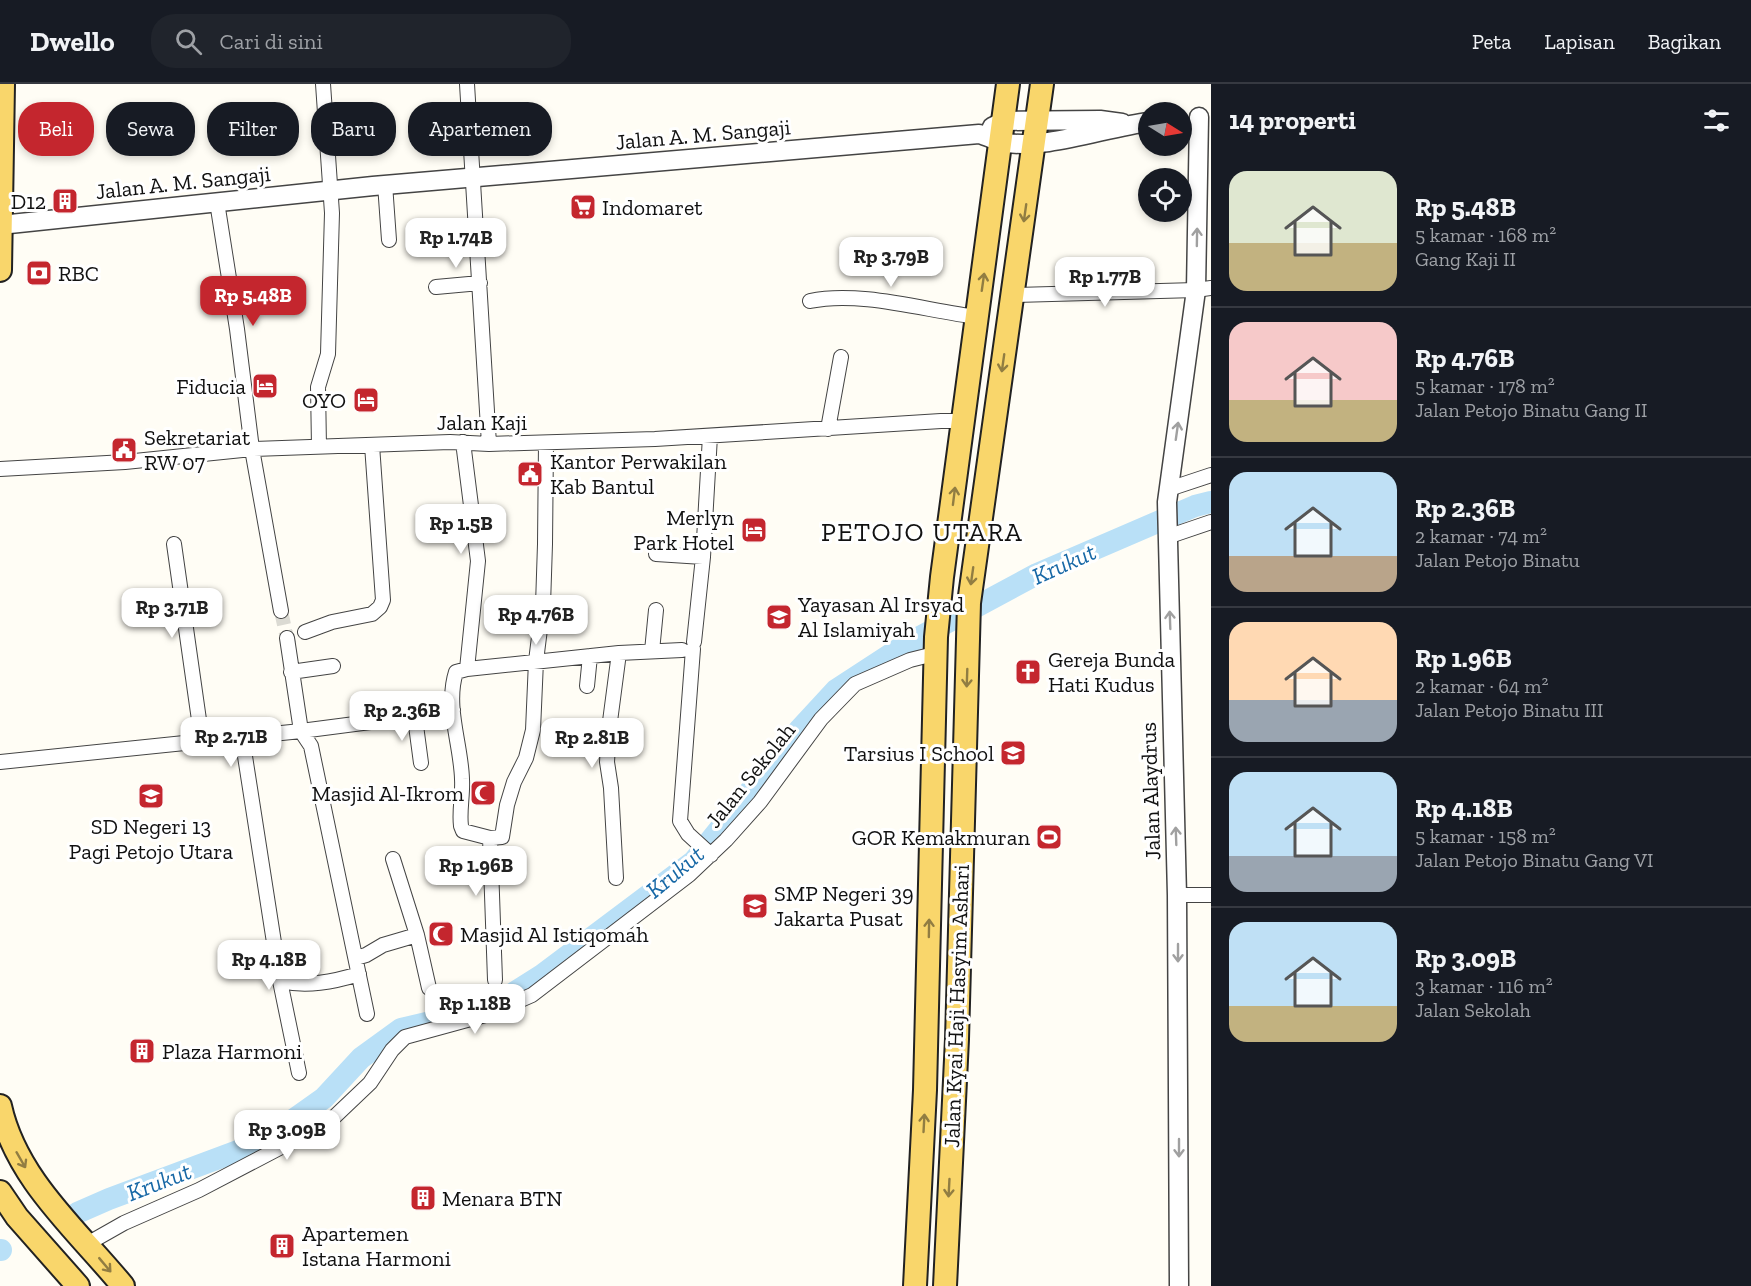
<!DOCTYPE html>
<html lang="id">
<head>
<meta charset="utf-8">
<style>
  body { margin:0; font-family:"Zilla Slab",serif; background:#20242c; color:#f1f3f6; height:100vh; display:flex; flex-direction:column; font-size:22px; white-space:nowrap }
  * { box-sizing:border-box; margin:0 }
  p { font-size:20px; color:#9ea1a6 }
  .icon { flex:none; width:33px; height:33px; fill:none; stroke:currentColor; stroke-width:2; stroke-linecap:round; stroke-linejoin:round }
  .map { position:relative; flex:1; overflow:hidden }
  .panel { display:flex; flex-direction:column; background:#171b24; width:540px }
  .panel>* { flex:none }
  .banner { position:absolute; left:18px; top:18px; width:570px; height:54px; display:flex; gap:12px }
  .needle { width:39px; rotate:101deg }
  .buttons { position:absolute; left:1138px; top:18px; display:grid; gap:12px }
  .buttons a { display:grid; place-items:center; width:54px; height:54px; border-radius:50%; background:#171b24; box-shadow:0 3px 9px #0003; font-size:30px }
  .price { position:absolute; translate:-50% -51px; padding:0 14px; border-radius:12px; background:#fff; color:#222; font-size:20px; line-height:39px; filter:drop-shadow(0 2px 3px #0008) }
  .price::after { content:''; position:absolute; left:50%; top:36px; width:18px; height:14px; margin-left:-9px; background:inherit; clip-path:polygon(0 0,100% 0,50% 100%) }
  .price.on { background:#c4262e; color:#fff }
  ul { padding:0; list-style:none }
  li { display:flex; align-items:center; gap:18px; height:150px; padding:0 18px }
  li+li { border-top:2px solid #363941 }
  li span { display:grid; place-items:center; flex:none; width:168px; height:120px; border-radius:18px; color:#555 }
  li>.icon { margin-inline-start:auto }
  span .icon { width:72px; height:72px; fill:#fffc; stroke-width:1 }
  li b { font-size:26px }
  h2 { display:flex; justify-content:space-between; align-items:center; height:72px; padding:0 18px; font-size:26px }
  .tag { padding:0 21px; border-radius:24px; background:#171b24; box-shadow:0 3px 9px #0003; font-size:21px; line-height:54px }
  .tag.on { background:#c4262e; color:#fff }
  header { display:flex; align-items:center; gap:36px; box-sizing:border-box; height:84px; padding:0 30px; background:#171b24; border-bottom:2px solid #363941 }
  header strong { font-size:28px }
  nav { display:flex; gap:33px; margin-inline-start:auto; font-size:21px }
  .search { width:420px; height:54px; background:#20242c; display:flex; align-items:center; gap:15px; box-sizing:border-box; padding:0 21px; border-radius:24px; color:#9ea1a6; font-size:22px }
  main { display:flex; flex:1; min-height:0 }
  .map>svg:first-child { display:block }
</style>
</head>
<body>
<header>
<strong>Dwello</strong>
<div class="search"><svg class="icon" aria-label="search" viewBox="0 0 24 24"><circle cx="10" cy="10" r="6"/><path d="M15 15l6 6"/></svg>Cari di sini</div>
<nav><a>Peta</a><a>Lapisan</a><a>Bagikan</a></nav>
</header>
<main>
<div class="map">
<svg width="1211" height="1202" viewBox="0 0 1211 1202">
  <rect width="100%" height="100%" fill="#fffdf5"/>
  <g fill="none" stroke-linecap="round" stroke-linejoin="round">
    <!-- river -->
    <path stroke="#b9e0f7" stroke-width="22" d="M77 1129 109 1115 262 1058 324 1014 361 974 401 945 490 924 542 891 694 777 800 645 836 606 905 561 1037 490 1195 422 1211 418
      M0 1166H1"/>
    <!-- minor-tunnel -->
    <path stroke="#dbdad3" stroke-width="14" stroke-dasharray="14 7" stroke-linecap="butt" d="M281 527 287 554 305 548"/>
    <!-- minor casing -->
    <g stroke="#444" stroke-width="16">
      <path id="minor" d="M467 0 489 360
        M385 100 389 156
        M217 118 237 245 252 365 281 527
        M436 203 480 199
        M1013 211 1196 206 1211 204
        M810 217C860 206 927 227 978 233
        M828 345 841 273
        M463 358 478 477 467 585
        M319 363 318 303 328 270 332 129 323 0
        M0 385 125 378 252 365 450 358 489 360 655 355 941 337H964
        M1169 405 1211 391
        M1167 453 1211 438
        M174 460 202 657
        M656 470 703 473
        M305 548 332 538 372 530 380 523 383 516 372 361
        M287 554 301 647 311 662 367 930
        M694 558 703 473 710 352
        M693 565 680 737 688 750 711 771
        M652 567 656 526
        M291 588 333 582
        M587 602 590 572
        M415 634 421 679
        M242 653 280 897C307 903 333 898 359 890
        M0 678 301 647 378 637 415 634 453 626
        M490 754 463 747 461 742C459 727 463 711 462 695 461 660 445 622 456 588L467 585 619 569 682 566
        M393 775 417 851 429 904
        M616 794 611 704 607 678 609 645 619 569
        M1177 811H1211
        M356 874 366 871 383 861 417 851
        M495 896 490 754 502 753 507 721 514 698 526 674 533 646 536 577 543 521 545 460 546 359
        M280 897 299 989
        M87 1160 124 1139 199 1106 329 1038 370 999 392 966 405 953 489 930 532 911 689 791 726 756 760 718 821 635 855 600 910 576 934 570"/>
    </g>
    <!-- tertiary casing -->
    <g stroke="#444" stroke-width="21">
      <path id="tertiary" d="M992 43 1004 37 1100 36 1122 39
        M0 141 373 102 979 50C987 52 994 56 1001 58 1044 67 1106 43 1149 38
        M1179 1202 1177 811 1167 418 1196 206 1199 33"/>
    </g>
    <!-- primary casing -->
    <g stroke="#222" stroke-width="26">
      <path id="primary" d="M0 186 3 0
        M0 1022C16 1095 77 1146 123 1202
        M0 1108 17 1133 78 1202
        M915 1202 925 1006 936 553 942 493 1008 0
        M945 1202 957 955 969 519 1042 0"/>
    </g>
    <!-- minor -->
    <use href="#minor" stroke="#fff" stroke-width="14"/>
    <!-- tertiary -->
    <use href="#tertiary" stroke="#fff" stroke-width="18"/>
    <!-- primary -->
    <use href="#primary" stroke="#f9d66b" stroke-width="22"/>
  </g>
  <!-- one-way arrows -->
  <defs><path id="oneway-shaft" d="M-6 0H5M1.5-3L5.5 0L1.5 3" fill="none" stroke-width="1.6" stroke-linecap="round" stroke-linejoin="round" transform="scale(1.5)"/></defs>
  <g stroke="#917d42">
    <use href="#oneway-shaft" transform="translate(1025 129) rotate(98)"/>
    <use href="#oneway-shaft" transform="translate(983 198) rotate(-82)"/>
    <use href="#oneway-shaft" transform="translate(1003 279) rotate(98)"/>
    <use href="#oneway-shaft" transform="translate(954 412) rotate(-83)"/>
    <use href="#oneway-shaft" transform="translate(972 492) rotate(98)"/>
    <use href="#oneway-shaft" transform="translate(967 594) rotate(92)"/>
    <use href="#oneway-shaft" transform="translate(929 844) rotate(-89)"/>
    <use href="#oneway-shaft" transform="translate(924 1039) rotate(-87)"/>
    <use href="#oneway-shaft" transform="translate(21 1076) rotate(60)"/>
    <use href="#oneway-shaft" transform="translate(949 1104) rotate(93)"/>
    <use href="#oneway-shaft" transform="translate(105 1181) rotate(50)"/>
  </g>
  <g stroke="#a0a0a0">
    <use href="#oneway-shaft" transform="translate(1197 153) rotate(-89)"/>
    <use href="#oneway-shaft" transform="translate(1177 347) rotate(-82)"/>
    <use href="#oneway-shaft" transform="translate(1170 536) rotate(-92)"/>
    <use href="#oneway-shaft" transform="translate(1176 752) rotate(-92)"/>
    <use href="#oneway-shaft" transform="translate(1178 869) rotate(90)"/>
    <use href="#oneway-shaft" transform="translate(1179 1064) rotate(90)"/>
  </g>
  <!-- icons -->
  <defs>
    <g id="building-square" transform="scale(1.35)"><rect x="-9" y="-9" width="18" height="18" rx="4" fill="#c4262e" stroke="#fff"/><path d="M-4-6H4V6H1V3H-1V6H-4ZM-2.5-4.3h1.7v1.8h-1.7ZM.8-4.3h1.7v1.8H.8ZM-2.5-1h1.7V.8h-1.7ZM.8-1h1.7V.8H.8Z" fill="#fff"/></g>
    <g id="supermarket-square" transform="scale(1.35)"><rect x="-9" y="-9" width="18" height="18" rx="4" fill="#c4262e" stroke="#fff"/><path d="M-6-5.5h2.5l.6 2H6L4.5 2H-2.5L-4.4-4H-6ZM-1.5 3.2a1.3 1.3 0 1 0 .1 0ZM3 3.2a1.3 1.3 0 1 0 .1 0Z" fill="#fff"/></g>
    <g id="bank-square" transform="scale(1.35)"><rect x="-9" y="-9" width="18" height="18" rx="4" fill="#c4262e" stroke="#fff"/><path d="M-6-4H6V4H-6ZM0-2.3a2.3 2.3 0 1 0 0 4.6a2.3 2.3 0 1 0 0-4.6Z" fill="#fff"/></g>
    <g id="hotel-square" transform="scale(1.35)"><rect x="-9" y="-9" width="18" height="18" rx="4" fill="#c4262e" stroke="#fff"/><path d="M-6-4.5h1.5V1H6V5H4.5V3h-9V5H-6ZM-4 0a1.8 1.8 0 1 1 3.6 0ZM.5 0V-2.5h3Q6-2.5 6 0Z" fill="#fff"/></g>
    <g id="civic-square" transform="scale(1.35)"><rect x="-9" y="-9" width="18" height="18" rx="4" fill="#c4262e" stroke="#fff"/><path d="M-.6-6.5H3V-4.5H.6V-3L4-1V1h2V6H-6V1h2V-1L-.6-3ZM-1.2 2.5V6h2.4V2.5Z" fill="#fff"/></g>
    <g id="school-square" transform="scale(1.35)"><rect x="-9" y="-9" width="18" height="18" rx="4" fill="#c4262e" stroke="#fff"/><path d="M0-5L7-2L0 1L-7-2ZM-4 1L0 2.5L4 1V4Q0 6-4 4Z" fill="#fff"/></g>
    <g id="church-square" transform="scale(1.35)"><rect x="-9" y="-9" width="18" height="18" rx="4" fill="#c4262e" stroke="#fff"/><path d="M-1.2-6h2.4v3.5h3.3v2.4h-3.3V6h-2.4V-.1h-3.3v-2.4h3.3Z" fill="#fff"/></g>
    <g id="mosque-square" transform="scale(1.35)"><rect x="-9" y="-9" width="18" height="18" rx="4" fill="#c4262e" stroke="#fff"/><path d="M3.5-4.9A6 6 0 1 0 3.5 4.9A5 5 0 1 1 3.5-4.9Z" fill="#fff"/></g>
    <g id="stadium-square" transform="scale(1.35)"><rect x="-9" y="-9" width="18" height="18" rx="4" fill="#c4262e" stroke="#fff"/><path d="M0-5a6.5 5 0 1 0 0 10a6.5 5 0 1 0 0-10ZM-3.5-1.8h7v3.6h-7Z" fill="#fff"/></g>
  </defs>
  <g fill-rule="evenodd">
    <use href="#building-square" x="65" y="117"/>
    <use href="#supermarket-square" x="583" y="123"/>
    <use href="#bank-square" x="39" y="189"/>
    <use href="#hotel-square" x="265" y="302"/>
    <use href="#hotel-square" x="366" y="316"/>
    <use href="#civic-square" x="124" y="366"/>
    <use href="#civic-square" x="530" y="390"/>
    <use href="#hotel-square" x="754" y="446"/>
    <use href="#school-square" x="779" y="533"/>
    <use href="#church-square" x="1028" y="588"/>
    <use href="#school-square" x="1013" y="669"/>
    <use href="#mosque-square" x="483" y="709"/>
    <use href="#school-square" x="151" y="712"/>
    <use href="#stadium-square" x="1049" y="753"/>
    <use href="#school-square" x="755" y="822"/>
    <use href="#mosque-square" x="441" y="850"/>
    <use href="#building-square" x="142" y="967"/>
    <use href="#building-square" x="423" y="1114"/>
    <use href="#building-square" x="282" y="1162"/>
  </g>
  <g text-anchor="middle" stroke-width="6" stroke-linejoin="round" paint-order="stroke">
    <!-- street labels -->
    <g font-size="22" fill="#111" stroke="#fff">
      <text transform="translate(703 50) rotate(-5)" y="8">Jalan A. M. Sangaji</text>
      <text transform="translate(183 98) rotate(-6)" y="8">Jalan A. M. Sangaji</text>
      <text x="482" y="346">Jalan Kaji</text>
      <text transform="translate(750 691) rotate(-51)" y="8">Jalan Sekolah</text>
      <text transform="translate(1150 707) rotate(-92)" y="8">Jalan Alaydrus</text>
      <text transform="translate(956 922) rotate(-88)" y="8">Jalan Kyai Haji Hasyim Ashari</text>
    </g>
    <!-- poi labels -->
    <g font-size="22" fill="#111" stroke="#fff" text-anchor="start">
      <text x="46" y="125" text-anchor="end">D12</text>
      <text x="602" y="131">Indomaret</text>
      <text x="58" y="197">RBC</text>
      <text x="246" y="310" text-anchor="end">Fiducia</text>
      <text x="346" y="324" text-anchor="end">OYO</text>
      <text x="144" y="361">Sekretariat<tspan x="144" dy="25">RW 07</tspan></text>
      <text x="550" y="385">Kantor Perwakilan<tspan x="550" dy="25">Kab Bantul</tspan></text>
      <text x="734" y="441" text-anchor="end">Merlyn<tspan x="734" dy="25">Park Hotel</tspan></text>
      <text x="798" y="528">Yayasan Al Irsyad<tspan x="798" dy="25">Al Islamiyah</tspan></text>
      <text x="1048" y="583">Gereja Bunda<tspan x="1048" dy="25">Hati Kudus</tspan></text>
      <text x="994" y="677" text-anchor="end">Tarsius I School</text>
      <text x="464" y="717" text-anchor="end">Masjid Al-Ikrom</text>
      <text x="151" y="750" text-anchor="middle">SD Negeri 13<tspan x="151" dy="25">Pagi Petojo Utara</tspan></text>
      <text x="1030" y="761" text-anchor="end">GOR Kemakmuran</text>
      <text x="774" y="817">SMP Negeri 39<tspan x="774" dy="25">Jakarta Pusat</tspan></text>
      <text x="460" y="858">Masjid Al Istiqomah</text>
      <text x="162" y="975">Plaza Harmoni</text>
      <text x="442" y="1122">Menara BTN</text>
      <text x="302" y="1157">Apartemen<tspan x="302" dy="25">Istana Harmoni</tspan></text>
    </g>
    <!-- water labels -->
    <g font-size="24" font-style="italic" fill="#1768a6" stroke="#fff">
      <text transform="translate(1064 480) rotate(-24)" y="8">Krukut</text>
      <text transform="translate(675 788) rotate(-40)" y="8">Krukut</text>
      <text transform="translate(159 1098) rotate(-21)" y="8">Krukut</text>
    </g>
    <!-- quarter labels -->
    <g font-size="26" letter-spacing="1.5" fill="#111" stroke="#fff">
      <text x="922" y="457">PETOJO UTARA</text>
    </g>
  </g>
</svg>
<div class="buttons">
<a><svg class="needle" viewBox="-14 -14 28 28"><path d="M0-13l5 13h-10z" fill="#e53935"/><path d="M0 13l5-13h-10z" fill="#9ea1a6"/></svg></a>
<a><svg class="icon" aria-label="locate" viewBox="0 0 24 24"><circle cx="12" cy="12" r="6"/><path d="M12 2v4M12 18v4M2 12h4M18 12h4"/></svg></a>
</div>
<b class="price" style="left:456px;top:185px">Rp 1.74B</b>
<b class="price" style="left:891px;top:204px">Rp 3.79B</b>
<b class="price" style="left:1105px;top:224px">Rp 1.77B</b>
<b class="price on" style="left:253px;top:243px">Rp 5.48B</b>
<b class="price" style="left:461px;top:471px">Rp 1.5B</b>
<b class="price" style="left:172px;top:555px">Rp 3.71B</b>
<b class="price" style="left:536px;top:562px">Rp 4.76B</b>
<b class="price" style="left:402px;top:658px">Rp 2.36B</b>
<b class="price" style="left:231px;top:684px">Rp 2.71B</b>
<b class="price" style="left:592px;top:685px">Rp 2.81B</b>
<b class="price" style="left:476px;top:813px">Rp 1.96B</b>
<b class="price" style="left:269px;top:907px">Rp 4.18B</b>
<b class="price" style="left:475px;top:951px">Rp 1.18B</b>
<b class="price" style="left:287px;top:1077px">Rp 3.09B</b>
<div class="banner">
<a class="tag on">Beli</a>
<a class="tag">Sewa</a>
<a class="tag">Filter</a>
<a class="tag">Baru</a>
<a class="tag">Apartemen</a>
</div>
</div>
<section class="panel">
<h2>14 properti<svg class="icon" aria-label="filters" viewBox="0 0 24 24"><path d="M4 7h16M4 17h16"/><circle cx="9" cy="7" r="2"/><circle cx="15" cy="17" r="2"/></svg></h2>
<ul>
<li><span style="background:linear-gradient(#dfe7d0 60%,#c2b280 0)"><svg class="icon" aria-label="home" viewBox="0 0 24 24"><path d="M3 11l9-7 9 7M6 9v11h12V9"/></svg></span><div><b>Rp 5.48B</b><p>5 kamar · 168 m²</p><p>Gang Kaji II</p></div></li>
<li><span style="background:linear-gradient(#f6c9c9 65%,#c2b280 0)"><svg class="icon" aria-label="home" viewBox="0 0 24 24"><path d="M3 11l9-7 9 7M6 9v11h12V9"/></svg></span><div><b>Rp 4.76B</b><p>5 kamar · 178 m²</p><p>Jalan Petojo Binatu Gang II</p></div></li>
<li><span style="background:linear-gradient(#bfe0f5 70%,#b9a48a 0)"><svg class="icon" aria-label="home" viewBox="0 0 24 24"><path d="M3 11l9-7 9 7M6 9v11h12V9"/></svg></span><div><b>Rp 2.36B</b><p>2 kamar · 74 m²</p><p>Jalan Petojo Binatu</p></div></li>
<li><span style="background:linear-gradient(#ffd9b3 65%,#9aa5b1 0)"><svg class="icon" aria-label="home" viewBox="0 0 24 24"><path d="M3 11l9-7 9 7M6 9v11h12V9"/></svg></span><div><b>Rp 1.96B</b><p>2 kamar · 64 m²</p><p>Jalan Petojo Binatu III</p></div></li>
<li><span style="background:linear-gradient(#bfe0f5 70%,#9aa5b1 0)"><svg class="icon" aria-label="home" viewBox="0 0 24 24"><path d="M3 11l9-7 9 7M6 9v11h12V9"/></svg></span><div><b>Rp 4.18B</b><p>5 kamar · 158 m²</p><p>Jalan Petojo Binatu Gang VI</p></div></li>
<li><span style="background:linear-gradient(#bfe0f5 70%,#c2b280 0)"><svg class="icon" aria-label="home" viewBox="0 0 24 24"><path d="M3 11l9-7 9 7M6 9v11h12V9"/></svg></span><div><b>Rp 3.09B</b><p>3 kamar · 116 m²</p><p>Jalan Sekolah</p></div></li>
</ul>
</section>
</main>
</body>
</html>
